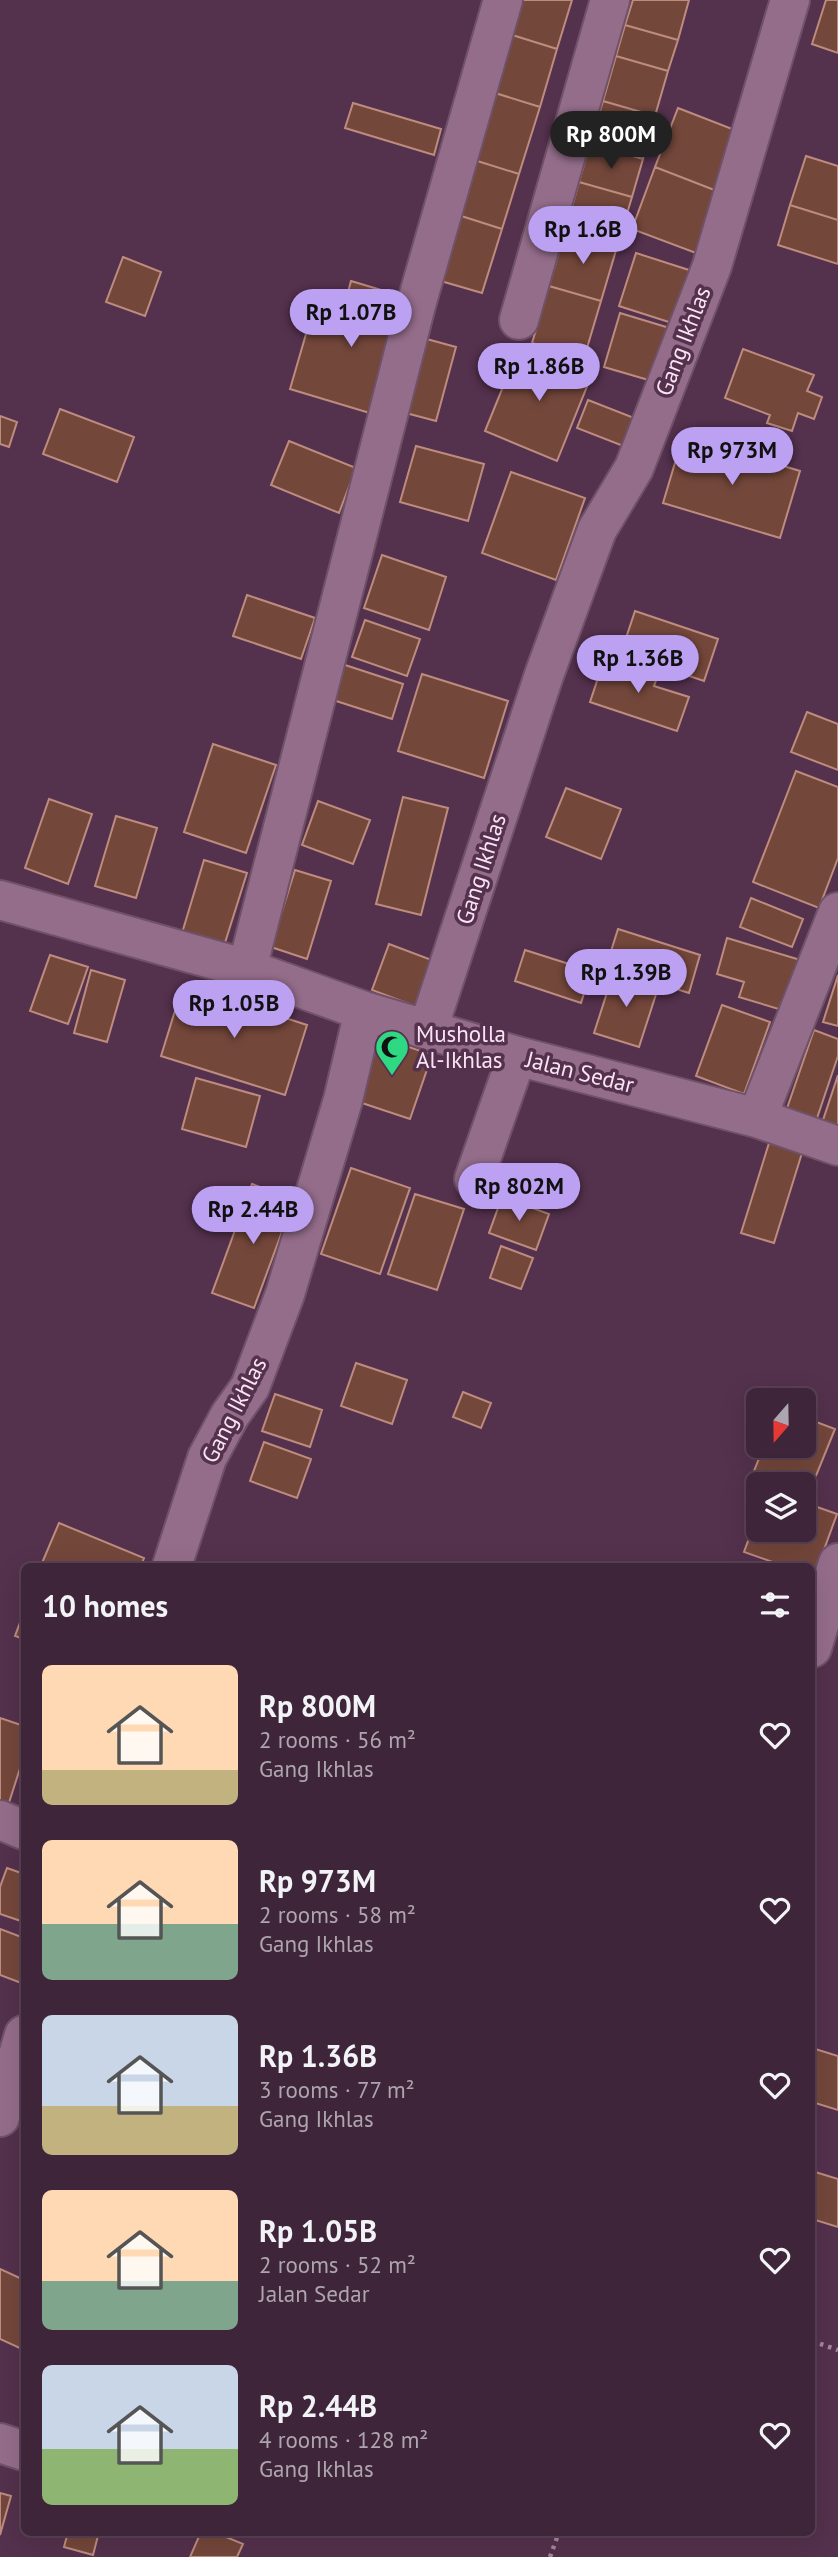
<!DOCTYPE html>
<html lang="en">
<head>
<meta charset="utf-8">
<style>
  body { margin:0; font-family:"PT Sans",sans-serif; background:#4a3145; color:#f1f3f6; height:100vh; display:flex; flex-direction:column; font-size:26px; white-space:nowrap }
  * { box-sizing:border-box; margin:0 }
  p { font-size:23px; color:#ada5af }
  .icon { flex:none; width:38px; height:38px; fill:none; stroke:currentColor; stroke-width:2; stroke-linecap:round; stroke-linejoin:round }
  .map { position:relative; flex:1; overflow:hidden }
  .sheet { position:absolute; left:21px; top:1563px; width:794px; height:973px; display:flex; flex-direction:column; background:#3f253a; border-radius:10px; box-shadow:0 7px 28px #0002,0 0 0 2px #584254 }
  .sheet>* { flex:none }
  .needle { width:46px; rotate:200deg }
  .tools { position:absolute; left:746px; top:1388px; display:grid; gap:14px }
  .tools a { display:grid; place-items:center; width:70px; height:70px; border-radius:10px; background:#3f253a; box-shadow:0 7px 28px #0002,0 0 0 2px #584254; font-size:35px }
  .price { position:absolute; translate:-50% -60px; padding:0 16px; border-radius:24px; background:#bca0f2; color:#111; font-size:23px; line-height:46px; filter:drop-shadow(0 2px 4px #0008) }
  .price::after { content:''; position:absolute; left:50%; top:42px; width:21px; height:16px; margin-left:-10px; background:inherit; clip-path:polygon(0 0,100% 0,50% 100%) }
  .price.selected { background:#222; color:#fff }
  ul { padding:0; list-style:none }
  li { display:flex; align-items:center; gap:21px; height:175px; padding:0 21px }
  li span { display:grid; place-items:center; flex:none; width:196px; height:140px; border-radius:10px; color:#555 }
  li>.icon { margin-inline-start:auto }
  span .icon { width:84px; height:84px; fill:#fffc; stroke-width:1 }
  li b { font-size:30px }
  h2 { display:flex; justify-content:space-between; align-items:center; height:84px; padding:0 21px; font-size:30px }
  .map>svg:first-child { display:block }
</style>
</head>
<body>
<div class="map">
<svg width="838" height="2557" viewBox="0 0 838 2557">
  <rect width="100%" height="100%" fill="#54314d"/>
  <!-- building -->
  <path fill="#74473b" stroke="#be8c7f" stroke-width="2" d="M520 0H572L557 49 509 34Z
    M633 0H689L678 40 625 25Z
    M826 0H838V53L812 44Z
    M625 25 678 40 668 71 616 56Z
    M509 34 557 49 540 107 492 92Z
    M616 56 668 71 655 116 603 101Z
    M492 92 540 107 519 174 471 159Z
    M603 101 655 116 643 159 590 144Z
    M353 103 441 129 434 155 345 128Z
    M678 108 758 139 735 198 655 167Z
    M590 144 643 159 632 197 579 182Z
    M806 156 838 166V220L790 205Z
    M471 159 519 174 502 229 455 214Z
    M655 167 735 198 712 259 632 229Z
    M579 182 632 197 617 247 565 232Z
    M790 205 838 220V264L778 245Z
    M455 214 502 229 482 293 434 279Z
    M565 232 617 247 601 301 549 286Z
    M636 253 692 271 675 324 619 306Z
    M123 257 161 272 145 316 106 302Z
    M351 281 408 298 373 414 290 389 313 310 341 318Z
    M549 286 601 301 584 358 532 343Z
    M620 313 686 333 669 386 604 367Z
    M423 338 456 347 436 421 402 412Z
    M520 345 592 374 557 461 485 431Z
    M743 349 814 375 807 391 822 397 814 419 798 413 792 431 767 423 770 415 725 398Z
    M588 400 647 423 636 451 577 428Z
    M60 409 134 437 117 482 43 454Z
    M0 416 17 422 9 447 0 444Z
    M683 436 800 471 780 538 663 503Z
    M289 441 356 468 339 513 271 485Z
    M416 446 484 464 468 521 400 502Z
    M511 472 585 498 556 580 482 553Z
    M382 555 446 577 429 630 364 608Z
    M247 595 315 618 301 659 233 636Z
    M635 611 718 639 704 681 621 653Z
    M365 620 420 639 407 676 352 657Z
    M605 657 658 675 654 686 689 697 677 731 590 702Z
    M342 664 403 684 392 719 330 699Z
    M422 674 508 701 484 778 398 751Z
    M807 712 838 724V770L791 752Z
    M213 744 276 765 246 853 184 832Z
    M796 771 838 787V858L819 908 753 882Z
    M566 788 621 809 601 859 546 837Z
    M403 797 448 808 421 915 376 904Z
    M49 799 92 814 68 884 25 868Z
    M318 801 370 820 353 864 302 845Z
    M116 816 157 828 136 898 95 886Z
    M204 860 247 873 224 946 182 933Z
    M295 870 331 881 307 959 271 947Z
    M751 898 803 919 792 947 740 927Z
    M618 929 700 955 689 993 606 967Z
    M727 938 807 962 792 1013 739 997 744 982 717 974Z
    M389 944 437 962 420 1008 372 990Z
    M525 950 591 971 581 1003 515 981Z
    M50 955 88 967 68 1024 30 1011Z
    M91 970 125 980 107 1042 74 1033Z
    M614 971 659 985 639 1047 594 1033Z
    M838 975V1026L823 1022Z
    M183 985 307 1025 285 1095 161 1056Z
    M722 1005 770 1022 744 1094 696 1076Z
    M814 1030 838 1039V1056L815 1124 785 1114Z
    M375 1035 432 1055 410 1119 353 1100Z
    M838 1075V1135L820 1129Z
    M196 1078 260 1096 246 1147 182 1129Z
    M769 1143 802 1153 774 1243 741 1233Z
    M351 1168 410 1188 380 1274 321 1254Z
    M252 1184 294 1199 254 1308 212 1293Z
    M415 1194 464 1209 437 1290 388 1274Z
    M502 1197 549 1214 536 1250 489 1233Z
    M501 1246 533 1258 521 1289 490 1278Z
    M356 1363 407 1380 392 1424 341 1406Z
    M463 1392 491 1403 481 1428 453 1417Z
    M275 1394 322 1410 310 1447 262 1431Z
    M803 1417 835 1429 809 1493 803 1491V1484H785L754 1471 764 1446H803Z
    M264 1442 311 1459 297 1498 250 1481Z
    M803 1502 837 1514 814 1577 812 1576V1566H784L744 1552 758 1514V1530H803Z
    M59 1523 144 1558 141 1566H50L42 1563Z
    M24 1612V1639L15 1636Z
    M0 1718 24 1726V1756L5 1815 0 1814Z
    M7 1868 24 1874V1922L0 1914V1887Z
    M0 1929 24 1938V1984L0 1975Z
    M812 2048 838 2056V2110L812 2102Z
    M812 2171 838 2179V2227L812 2219Z
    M0 2269 24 2280V2350L0 2339Z
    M0 2493 11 2496 0 2535Z
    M68 2532H99L93 2555 64 2547Z
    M201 2532H214L243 2544 237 2557H190Z"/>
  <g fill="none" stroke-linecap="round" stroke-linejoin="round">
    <!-- street casing -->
    <g stroke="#6f5168" stroke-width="42">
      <path id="street" d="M519 320 610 0
        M0 900 247 969 364 1011 517 1056 757 1118 838 1146
        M247 969 416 305 503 0
        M428 1029 544 675 597 530 634 468 712 266 790 0
        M757 1118 838 912
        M474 1179 517 1056
        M172 1566 207 1458 230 1415 250 1387 285 1294 343 1100 364 1011
        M812 1648 838 1563
        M0 1820 24 1830
        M0 2117 24 2035
        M0 2443 24 2451"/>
    </g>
    <!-- path -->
    <path stroke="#a4879e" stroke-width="4.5" stroke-dasharray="3.5 5" stroke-linecap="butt" d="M812 2341 838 2350
      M550 2557 559 2532"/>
    <!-- street -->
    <use href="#street" stroke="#946d8b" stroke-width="38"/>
  </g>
  <!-- icons -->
  <defs>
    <g id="mosque-pin" transform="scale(1.75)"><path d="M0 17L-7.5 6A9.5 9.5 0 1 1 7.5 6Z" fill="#2fd883" stroke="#54314d"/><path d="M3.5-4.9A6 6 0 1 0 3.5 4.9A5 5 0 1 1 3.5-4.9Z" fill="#111"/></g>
  </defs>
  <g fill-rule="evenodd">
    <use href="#mosque-pin" x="392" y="1047"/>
  </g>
  <g text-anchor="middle" stroke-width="7" stroke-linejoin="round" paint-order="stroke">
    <!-- street labels -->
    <g font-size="23" fill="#fae4f4" stroke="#54314d">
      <text transform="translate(683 341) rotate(-69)" y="8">Gang Ikhlas</text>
      <text transform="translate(481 869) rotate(-72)" y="8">Gang Ikhlas</text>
      <text transform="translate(580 1072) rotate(14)" y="8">Jalan Sedar</text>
      <text transform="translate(234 1410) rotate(-63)" y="8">Gang Ikhlas</text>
    </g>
    <!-- poi labels -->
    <g font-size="23" fill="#fae4f4" stroke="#54314d" text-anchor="start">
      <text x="416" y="1042">Musholla<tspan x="416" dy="26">Al-Ikhlas</tspan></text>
    </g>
  </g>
</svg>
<div class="tools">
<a><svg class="needle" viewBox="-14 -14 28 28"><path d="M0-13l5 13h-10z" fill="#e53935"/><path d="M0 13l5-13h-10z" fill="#ada5af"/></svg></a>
<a><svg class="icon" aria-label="layers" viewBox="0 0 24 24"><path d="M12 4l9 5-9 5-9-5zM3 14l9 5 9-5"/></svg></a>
</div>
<b class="price selected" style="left:611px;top:171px">Rp 800M</b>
<b class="price" style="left:583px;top:266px">Rp 1.6B</b>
<b class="price" style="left:351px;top:349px">Rp 1.07B</b>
<b class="price" style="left:539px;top:403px">Rp 1.86B</b>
<b class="price" style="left:732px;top:487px">Rp 973M</b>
<b class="price" style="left:638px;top:695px">Rp 1.36B</b>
<b class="price" style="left:626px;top:1009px">Rp 1.39B</b>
<b class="price" style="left:234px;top:1040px">Rp 1.05B</b>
<b class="price" style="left:519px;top:1223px">Rp 802M</b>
<b class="price" style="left:253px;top:1246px">Rp 2.44B</b>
<section class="sheet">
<h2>10 homes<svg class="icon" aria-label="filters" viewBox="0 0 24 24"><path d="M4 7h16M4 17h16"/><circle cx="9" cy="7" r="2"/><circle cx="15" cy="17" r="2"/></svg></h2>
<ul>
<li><span style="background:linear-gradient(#ffd9b3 75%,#c2b280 0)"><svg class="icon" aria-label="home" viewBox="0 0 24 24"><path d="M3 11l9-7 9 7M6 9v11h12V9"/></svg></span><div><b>Rp 800M</b><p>2 rooms · 56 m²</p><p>Gang Ikhlas</p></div><svg class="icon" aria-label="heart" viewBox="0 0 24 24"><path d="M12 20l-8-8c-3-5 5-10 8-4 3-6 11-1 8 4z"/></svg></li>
<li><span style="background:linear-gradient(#ffd9b3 60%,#7fa58c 0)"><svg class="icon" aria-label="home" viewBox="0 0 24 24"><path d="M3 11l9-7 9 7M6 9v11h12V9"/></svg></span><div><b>Rp 973M</b><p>2 rooms · 58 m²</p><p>Gang Ikhlas</p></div><svg class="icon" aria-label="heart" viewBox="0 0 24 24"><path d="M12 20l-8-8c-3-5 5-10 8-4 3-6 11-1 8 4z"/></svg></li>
<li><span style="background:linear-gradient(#c9d6e8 65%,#c2b280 0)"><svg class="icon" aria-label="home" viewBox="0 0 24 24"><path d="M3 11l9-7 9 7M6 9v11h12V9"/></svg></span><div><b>Rp 1.36B</b><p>3 rooms · 77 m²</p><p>Gang Ikhlas</p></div><svg class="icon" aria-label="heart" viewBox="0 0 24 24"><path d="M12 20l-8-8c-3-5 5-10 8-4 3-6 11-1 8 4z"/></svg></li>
<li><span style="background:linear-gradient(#ffd9b3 65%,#7fa58c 0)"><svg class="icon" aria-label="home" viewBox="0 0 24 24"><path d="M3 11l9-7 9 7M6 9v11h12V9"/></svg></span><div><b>Rp 1.05B</b><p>2 rooms · 52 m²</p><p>Jalan Sedar</p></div><svg class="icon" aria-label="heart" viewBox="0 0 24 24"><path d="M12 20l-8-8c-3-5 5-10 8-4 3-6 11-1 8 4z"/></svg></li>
<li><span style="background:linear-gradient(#c9d6e8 60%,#8fb573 0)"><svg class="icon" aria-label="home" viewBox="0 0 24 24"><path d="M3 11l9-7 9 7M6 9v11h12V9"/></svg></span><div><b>Rp 2.44B</b><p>4 rooms · 128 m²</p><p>Gang Ikhlas</p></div><svg class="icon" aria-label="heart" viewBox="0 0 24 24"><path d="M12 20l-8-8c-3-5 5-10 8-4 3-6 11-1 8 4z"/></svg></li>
</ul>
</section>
</div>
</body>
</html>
